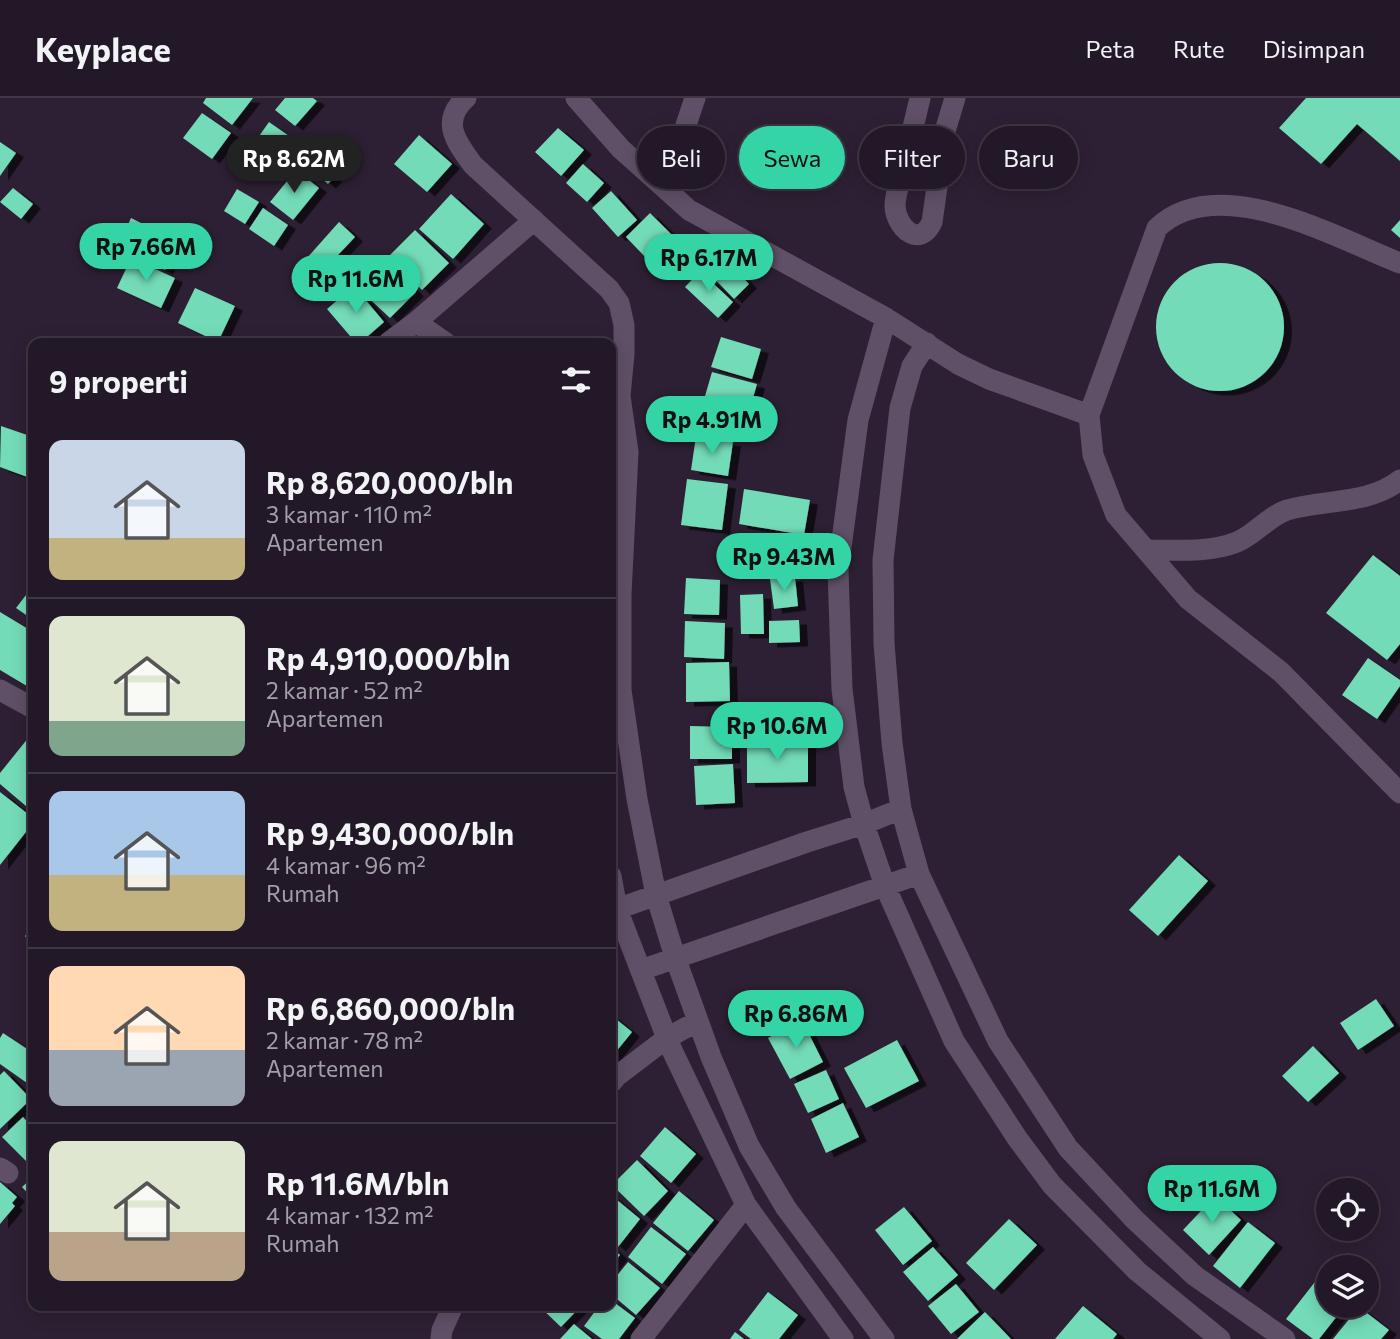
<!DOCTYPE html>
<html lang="id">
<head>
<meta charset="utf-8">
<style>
  body { margin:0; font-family:Commissioner,sans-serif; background:#2e2533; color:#f1f3f6; height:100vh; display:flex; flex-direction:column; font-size:26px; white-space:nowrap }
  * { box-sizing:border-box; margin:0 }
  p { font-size:23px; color:#a2a0a7 }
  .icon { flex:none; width:38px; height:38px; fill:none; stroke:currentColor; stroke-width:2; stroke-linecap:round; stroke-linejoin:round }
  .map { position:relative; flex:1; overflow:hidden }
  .panel { position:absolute; left:28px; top:240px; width:588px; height:973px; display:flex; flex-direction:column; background:#221827; border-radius:14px; box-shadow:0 4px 18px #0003,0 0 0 2px #3f3744 }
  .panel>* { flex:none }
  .banner { position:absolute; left:637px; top:28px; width:658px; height:63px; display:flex; gap:14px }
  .tools { position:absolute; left:1316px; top:1080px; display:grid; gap:14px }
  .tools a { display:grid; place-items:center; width:63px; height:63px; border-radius:50%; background:#221827; box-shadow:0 4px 18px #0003,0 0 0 2px #3f3744; font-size:35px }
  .price { position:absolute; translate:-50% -60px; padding:0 16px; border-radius:24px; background:#35d4a7; color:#111; font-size:23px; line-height:46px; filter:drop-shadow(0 2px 4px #0008) }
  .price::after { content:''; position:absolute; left:50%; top:42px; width:21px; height:16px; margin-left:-10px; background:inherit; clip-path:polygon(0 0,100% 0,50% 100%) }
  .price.on { background:#222; color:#fff }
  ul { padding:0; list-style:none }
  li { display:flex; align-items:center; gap:21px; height:175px; padding:0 21px }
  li+li { border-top:2px solid #3f3744 }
  li span { display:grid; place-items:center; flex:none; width:196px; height:140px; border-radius:14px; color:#555 }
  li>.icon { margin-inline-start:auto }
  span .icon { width:84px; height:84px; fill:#fffc; stroke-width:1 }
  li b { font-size:30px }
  h2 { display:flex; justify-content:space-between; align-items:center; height:84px; padding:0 21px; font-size:30px }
  .tag { padding:0 24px; border-radius:32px; background:#221827; box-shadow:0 4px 18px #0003,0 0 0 2px #3f3744; font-size:24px; line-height:63px }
  .tag.on { background:#35d4a7; color:#111 }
  header { display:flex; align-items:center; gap:42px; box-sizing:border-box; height:98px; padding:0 35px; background:#221827; border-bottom:2px solid #3f3744 }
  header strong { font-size:33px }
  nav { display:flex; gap:38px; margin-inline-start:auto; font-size:24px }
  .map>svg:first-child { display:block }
</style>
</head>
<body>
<header>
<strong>Keyplace</strong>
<nav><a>Peta</a><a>Rute</a><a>Disimpan</a></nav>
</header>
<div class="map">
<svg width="1400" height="1241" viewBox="0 0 1400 1241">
  <defs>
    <filter id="shadow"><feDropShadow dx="8" dy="4.5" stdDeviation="0" flood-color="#0009"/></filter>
  </defs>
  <rect width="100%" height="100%" fill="#2e2034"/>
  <!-- building -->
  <path fill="#73dbb8" filter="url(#shadow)" d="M206 0H253L232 27 203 5Z
    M285 0H313L317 3 295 28 275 12Z
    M1306 0H1400V63L1357 26 1321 66 1279 30Z
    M202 15 231 35 212 61 183 40Z
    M269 24 309 52 289 79 250 51Z
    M558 30 584 52 561 78 535 54Z
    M327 37 352 59 328 86 303 64Z
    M419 37 452 66 427 94 394 66Z
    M0 44 16 55 0 78Z
    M583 66 604 85 587 104 566 85Z
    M296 72 319 90 293 122 270 104Z
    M13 90 33 106 21 121 0 104Z
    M237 91 259 104 245 126 224 113Z
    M611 93 637 122 618 139 592 110Z
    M451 96 484 126 453 161 419 131Z
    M263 110 288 127 274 148 249 131Z
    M650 115 673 138 648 162 626 139Z
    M131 120 179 144 165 172 118 149Z
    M1400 122V140L1391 132Z
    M339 124 355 139 322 174 307 160Z
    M415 132 449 165 422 192 388 159Z
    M718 154 749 186 734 201 703 169Z
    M131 160 175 180 161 210 117 190Z
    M384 163 416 194 390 220 358 190Z
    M1156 229a64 64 0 1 1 128 0a64 64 0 1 1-128 0Z
    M700 173 733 204 718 220 685 189Z
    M354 188 384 224 360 245H356L327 211Z
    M195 190 235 208 218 244 178 225Z
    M195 239 209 245H193Z
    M721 239 761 251 752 281 711 269Z
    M712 274 757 286 748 317 703 305Z
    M1 328 33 339V381L0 369Z
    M696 338 733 344 728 378 691 372Z
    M687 381 728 386 722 432 681 427Z
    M744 391 810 402 804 437 739 426Z
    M1373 457 1400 478V546L1387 562 1326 515Z
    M795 479 798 508 774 511 770 481Z
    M686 480 720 482 719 517 684 516Z
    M33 488V514L29 519 16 510Z
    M763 496 764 536H741L740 497Z
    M0 514 33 534V578L27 588 0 572Z
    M799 522 800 544 769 545V523Z
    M685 523 725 525 724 561 684 559Z
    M1368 560 1400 582V588L1377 621 1342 597Z
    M729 564 730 603 686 604V565Z
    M690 628 732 629V661H690Z
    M33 634V714L0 686V675Z
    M747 644H808V684L747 685Z
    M733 666 735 705 696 707 694 668Z
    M0 694 33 720V725L0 767Z
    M1179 757 1208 783 1158 838 1129 812Z
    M33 830V847L25 838Z
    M1376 901 1394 928 1358 952 1340 925Z
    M611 917 632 934 611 960Z
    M802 922 823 964 790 981 768 940Z
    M3 935 33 955V976L27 985 0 966V940Z
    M897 942 919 983 866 1010 844 970Z
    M1313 948 1339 975 1308 1004 1282 978Z
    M826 972 839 1001 808 1015 794 986Z
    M4 973 31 1001 0 1031V977Z
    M843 1005 859 1039 826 1055 811 1021Z
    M23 1019 33 1030V1070L2 1039Z
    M665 1029 696 1056 671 1085 640 1058Z
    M637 1062 668 1093 644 1118 612 1087Z
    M33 1079V1101L22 1089Z
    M0 1084 17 1099 12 1105 15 1108 0 1126Z
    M679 1093 714 1122 688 1153 653 1125Z
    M611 1097 640 1121 618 1149 611 1143Z
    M1215 1098 1241 1122 1209 1157 1183 1132Z
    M904 1109 932 1143 903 1167 875 1132Z
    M1009 1121 1037 1147 994 1192 966 1165Z
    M1248 1124 1275 1145 1240 1190 1213 1168Z
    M651 1129 686 1156 662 1186 628 1159Z
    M611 1149 620 1157 611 1168Z
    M933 1149 958 1177 928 1203 903 1174Z
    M628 1164 660 1190 636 1217 611 1196V1185Z
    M1318 1180 1328 1188V1208H1345L1319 1241H1313L1286 1221Z
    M956 1186 979 1214 951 1236 928 1208Z
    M768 1194 798 1217 779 1241H751L739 1232Z
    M611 1202 635 1220 619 1241H602L584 1228 599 1208H611Z
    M539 1208H581L561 1229Z
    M1083 1208 1117 1236 1113 1241H1055Z
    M1359 1209 1389 1232 1381 1241H1333Z
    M985 1214 1011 1241H957Z
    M574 1226 592 1241H560Z
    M735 1234 744 1241H730Z"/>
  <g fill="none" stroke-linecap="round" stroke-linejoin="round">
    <!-- street -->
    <path stroke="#5f5067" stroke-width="21" d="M466 0C440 23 456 44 473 67L609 191 619 205 624 227V256L620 298 628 354 621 497V592L637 701 656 797 675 859 711 959 749 1048 786 1110 884 1241
      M576 0 621 51 689 112 886 220 958 266 989 281 1089 317
      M920 0C914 25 908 50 902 76 899 86 895 98 895 108 896 130 920 151 932 124L945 33 955 0
      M682 39 695 0
      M1400 165C1336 140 1218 72 1157 130L1089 317 1093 357 1116 417 1146 452C1174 452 1210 455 1237 444 1256 436 1267 419 1287 412 1325 401 1368 407 1400 382
      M886 220 858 322 838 472 842 591 854 689 864 726 885 788 954 943 1017 1040 1052 1087 1137 1173 1220 1241
      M416 224 534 122
      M388 245 416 224 446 245
      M927 245 912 268 900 310 883 462 884 545 892 645 901 711 919 776 998 943 1068 1050 1135 1122 1195 1178 1285 1241
      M1146 452 1188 501 1281 574 1400 695
      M0 592 33 610
      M611 778 617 811 670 948 746 1107 843 1241
      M611 809 617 811 807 744 864 726 901 711
      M641 872 919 776
      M611 985 617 978 667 940 698 923
      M0 1070 8 1075
      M441 1241 442 1232 453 1208
      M641 1241 746 1107"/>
  </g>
</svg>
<div class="tools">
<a><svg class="icon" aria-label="locate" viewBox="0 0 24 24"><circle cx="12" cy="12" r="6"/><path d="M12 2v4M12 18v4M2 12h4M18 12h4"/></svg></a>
<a><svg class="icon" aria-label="layers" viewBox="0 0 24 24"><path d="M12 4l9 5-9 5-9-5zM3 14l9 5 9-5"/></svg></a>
</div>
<b class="price on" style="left:294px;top:97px">Rp 8.62M</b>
<b class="price" style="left:146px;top:185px">Rp 7.66M</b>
<b class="price" style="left:709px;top:196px">Rp 6.17M</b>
<b class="price" style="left:356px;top:217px">Rp 11.6M</b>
<b class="price" style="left:712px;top:358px">Rp 4.91M</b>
<b class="price" style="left:784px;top:495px">Rp 9.43M</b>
<b class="price" style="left:777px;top:664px">Rp 10.6M</b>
<b class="price" style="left:796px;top:952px">Rp 6.86M</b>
<b class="price" style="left:1212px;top:1127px">Rp 11.6M</b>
<div class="banner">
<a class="tag">Beli</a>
<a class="tag on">Sewa</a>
<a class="tag">Filter</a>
<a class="tag">Baru</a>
</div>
<section class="panel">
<h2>9 properti<svg class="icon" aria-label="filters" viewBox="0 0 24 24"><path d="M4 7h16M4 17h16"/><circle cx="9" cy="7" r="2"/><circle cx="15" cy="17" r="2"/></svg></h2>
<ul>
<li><span style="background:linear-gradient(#c9d6e8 70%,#c2b280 0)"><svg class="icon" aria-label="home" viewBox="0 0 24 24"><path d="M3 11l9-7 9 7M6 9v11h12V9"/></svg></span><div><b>Rp 8,620,000/bln</b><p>3 kamar · 110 m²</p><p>Apartemen</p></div></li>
<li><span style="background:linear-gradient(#dfe7d0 75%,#7fa58c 0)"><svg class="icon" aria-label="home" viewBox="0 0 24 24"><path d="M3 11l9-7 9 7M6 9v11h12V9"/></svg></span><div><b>Rp 4,910,000/bln</b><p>2 kamar · 52 m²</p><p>Apartemen</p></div></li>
<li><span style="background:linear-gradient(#a9c7e8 60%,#c2b280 0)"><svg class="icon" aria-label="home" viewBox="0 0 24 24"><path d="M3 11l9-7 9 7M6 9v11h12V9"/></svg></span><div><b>Rp 9,430,000/bln</b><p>4 kamar · 96 m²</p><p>Rumah</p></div></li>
<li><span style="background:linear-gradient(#ffd9b3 60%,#9aa5b1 0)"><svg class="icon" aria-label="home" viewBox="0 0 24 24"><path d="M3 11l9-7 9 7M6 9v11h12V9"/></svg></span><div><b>Rp 6,860,000/bln</b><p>2 kamar · 78 m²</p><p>Apartemen</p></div></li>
<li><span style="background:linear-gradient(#dfe7d0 65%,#b9a48a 0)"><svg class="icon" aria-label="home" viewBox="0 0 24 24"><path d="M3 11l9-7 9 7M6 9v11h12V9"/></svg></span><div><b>Rp 11.6M/bln</b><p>4 kamar · 132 m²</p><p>Rumah</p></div></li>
</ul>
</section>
</div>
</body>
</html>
